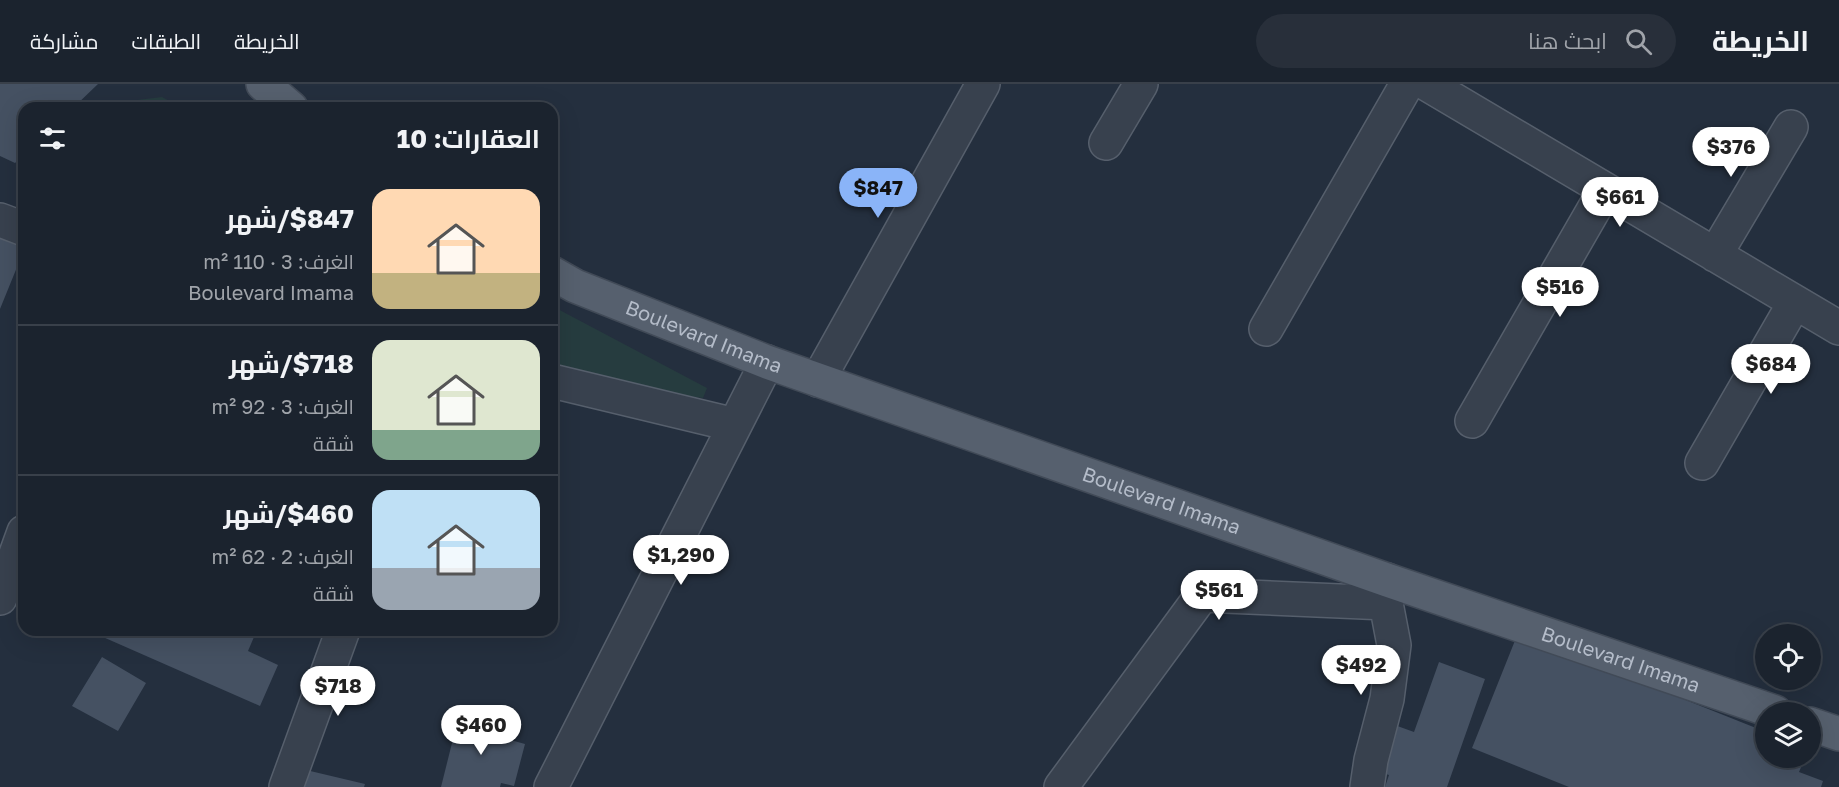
<!DOCTYPE html>
<html lang="ar">
<head>
<meta charset="utf-8">
<style>
  body { margin:0; font-family:"Golos Text",Cairo,sans-serif; background:#282f3a; color:#f1f3f6; direction:rtl; height:100vh; display:flex; flex-direction:column; font-size:22px; white-space:nowrap }
  * { box-sizing:border-box; margin:0 }
  p { font-size:20px; color:#a0a4aa }
  .icon { flex:none; width:33px; height:33px; fill:none; stroke:currentColor; stroke-width:2; stroke-linecap:round; stroke-linejoin:round }
  .map { position:relative; flex:1; overflow:hidden; direction:ltr }
  .drawer { position:absolute; left:18px; top:18px; width:540px; height:534px; display:flex; flex-direction:column; background:#1b232e; border-radius:18px; box-shadow:0 6px 24px #0002,0 0 0 2px #39404a; direction:rtl }
  .drawer>* { flex:none }
  .controls { position:absolute; left:1755px; top:540px; display:grid; gap:12px }
  .controls a { display:grid; place-items:center; width:66px; height:66px; border-radius:50%; background:#1b232e; box-shadow:0 6px 24px #0002,0 0 0 2px #39404a; font-size:30px }
  .price { position:absolute; translate:-50% -51px; padding:0 14px; border-radius:21px; background:#fff; color:#222; font-size:20px; line-height:39px; filter:drop-shadow(0 2px 3px #0008) }
  .price::after { content:''; position:absolute; left:50%; top:36px; width:18px; height:14px; margin-left:-9px; background:inherit; clip-path:polygon(0 0,100% 0,50% 100%) }
  .price.selected { background:#8ab4f8; color:#111 }
  ul { padding:0; list-style:none }
  li { display:flex; align-items:center; gap:18px; height:150px; padding:0 18px }
  li+li { border-top:2px solid #39404a }
  li span { display:grid; place-items:center; flex:none; width:168px; height:120px; border-radius:18px; color:#555 }
  li>.icon { margin-inline-start:auto }
  span .icon { width:72px; height:72px; fill:#fffc; stroke-width:1 }
  li b { font-size:26px }
  h2 { display:flex; justify-content:space-between; align-items:center; height:72px; padding:0 18px; font-size:26px }
  header { display:flex; align-items:center; gap:36px; box-sizing:border-box; height:84px; padding:0 30px; background:#1b232e; border-bottom:2px solid #39404a }
  header strong { font-size:28px }
  nav { display:flex; gap:33px; margin-inline-start:auto; font-size:21px }
  .search { width:420px; height:54px; background:#282f3a; display:flex; align-items:center; gap:15px; box-sizing:border-box; padding:0 21px; border-radius:33px; color:#a0a4aa; font-size:22px }
  .map>svg:first-child { display:block }
</style>
</head>
<body>
<header>
<strong>الخريطة</strong>
<div class="search"><svg class="icon" aria-label="search" viewBox="0 0 24 24"><circle cx="10" cy="10" r="6"/><path d="M15 15l6 6"/></svg>ابحث هنا</div>
<nav><a>الخريطة</a><a>الطبقات</a><a>مشاركة</a></nav>
</header>
<div class="map">
<svg width="1839" height="703" viewBox="0 0 1839 703">
  <rect width="100%" height="100%" fill="#242f3e"/>
  <!-- green -->
  <path fill="#263c3f" d="M162 13 182 24H115L121 18Z
    M552 222 707 304 703 314 663 309 552 283Z"/>
  <!-- building -->
  <path fill="#455162" d="M0 0H98L73 24H24V71L15 79 0 72Z
    M0 149 24 158V166L0 225Z
    M87 546H257L248 567 278 581 260 622Z
    M1518 549 1766 648V674H1805L1799 688 1823 697 1821 703H1569L1472 664Z
    M102 573 146 599 118 647 72 622Z
    M1439 578 1485 595 1447 703H1385L1389 691 1373 686 1389 639 1414 648Z
    M460 627 489 635 485 649 525 660 514 702 501 699 500 703H441Z
    M306 686 365 700 364 703H302Z"/>
  <g fill="none" stroke-linecap="round" stroke-linejoin="round">
    <!-- minor casing -->
    <g stroke="#565f6c" stroke-width="36">
      <path id="minor" d="M1427 0 1839 244
        M1106 59 1141 0
        M0 136 24 145
        M1715 171 1791 43
        M1266 245 1407 0
        M818 296 983 0
        M552 297 735 341
        M1472 337 1605 106
        M1702 379 1795 218
        M0 514 24 448
        M286 703 343 546
        M551 703 767 278
        M1061 703 1202 511 1386 519 1387 496
        M1367 703 1371 676 1387 615 1394 561 1386 519"/>
    </g>
    <!-- major casing -->
    <g stroke="#414a57" stroke-width="36">
      <g id="major">
        <path d="M263 0 291 24"/>
        <path id="s1" d="M552 189 575 202 767 278 1387 496 1775 628"/>
        <path d="M1810 640 1839 650"/>
      </g>
    </g>
    <!-- minor -->
    <use href="#minor" stroke="#38414e" stroke-width="33"/>
    <!-- major -->
    <use href="#major" stroke="#56606e" stroke-width="33"/>
  </g>
  <g text-anchor="middle" stroke-width="4.5" stroke-linejoin="round" paint-order="stroke">
    <!-- street labels -->
    <g font-size="20" fill="#b4bcc9" stroke="#1d2633">
      <text dy="7" stroke="none"><textPath href="#s1" startOffset="165">Boulevard Imama</textPath></text>
      <text dy="7" stroke="none"><textPath href="#s1" startOffset="651">Boulevard Imama</textPath></text>
      <text dy="7" stroke="none"><textPath href="#s1" startOffset="1137">Boulevard Imama</textPath></text>
    </g>
  </g>
</svg>
<div class="controls">
<a><svg class="icon" aria-label="locate" viewBox="0 0 24 24"><circle cx="12" cy="12" r="6"/><path d="M12 2v4M12 18v4M2 12h4M18 12h4"/></svg></a>
<a><svg class="icon" aria-label="layers" viewBox="0 0 24 24"><path d="M12 4l9 5-9 5-9-5zM3 14l9 5 9-5"/></svg></a>
</div>
<b class="price" style="left:1731px;top:94px">$376</b>
<b class="price selected" style="left:878px;top:135px">$847</b>
<b class="price" style="left:1620px;top:144px">$661</b>
<b class="price" style="left:1560px;top:234px">$516</b>
<b class="price" style="left:1771px;top:311px">$684</b>
<b class="price" style="left:681px;top:502px">$1,290</b>
<b class="price" style="left:1219px;top:537px">$561</b>
<b class="price" style="left:1361px;top:612px">$492</b>
<b class="price" style="left:338px;top:633px">$718</b>
<b class="price" style="left:481px;top:672px">$460</b>
<section class="drawer">
<h2>العقارات: 10<svg class="icon" aria-label="filters" viewBox="0 0 24 24"><path d="M4 7h16M4 17h16"/><circle cx="9" cy="7" r="2"/><circle cx="15" cy="17" r="2"/></svg></h2>
<ul>
<li><span style="background:linear-gradient(#ffd9b3 70%,#c2b280 0)"><svg class="icon" aria-label="home" viewBox="0 0 24 24"><path d="M3 11l9-7 9 7M6 9v11h12V9"/></svg></span><div><b>$847/شهر</b><p>الغرف: 3 · 110 m²</p><p>Boulevard Imama</p></div></li>
<li><span style="background:linear-gradient(#dfe7d0 75%,#7fa58c 0)"><svg class="icon" aria-label="home" viewBox="0 0 24 24"><path d="M3 11l9-7 9 7M6 9v11h12V9"/></svg></span><div><b>$718/شهر</b><p>الغرف: 3 · 92 m²</p><p>شقة</p></div></li>
<li><span style="background:linear-gradient(#bfe0f5 65%,#9aa5b1 0)"><svg class="icon" aria-label="home" viewBox="0 0 24 24"><path d="M3 11l9-7 9 7M6 9v11h12V9"/></svg></span><div><b>$460/شهر</b><p>الغرف: 2 · 62 m²</p><p>شقة</p></div></li>
</ul>
</section>
</div>
</body>
</html>
